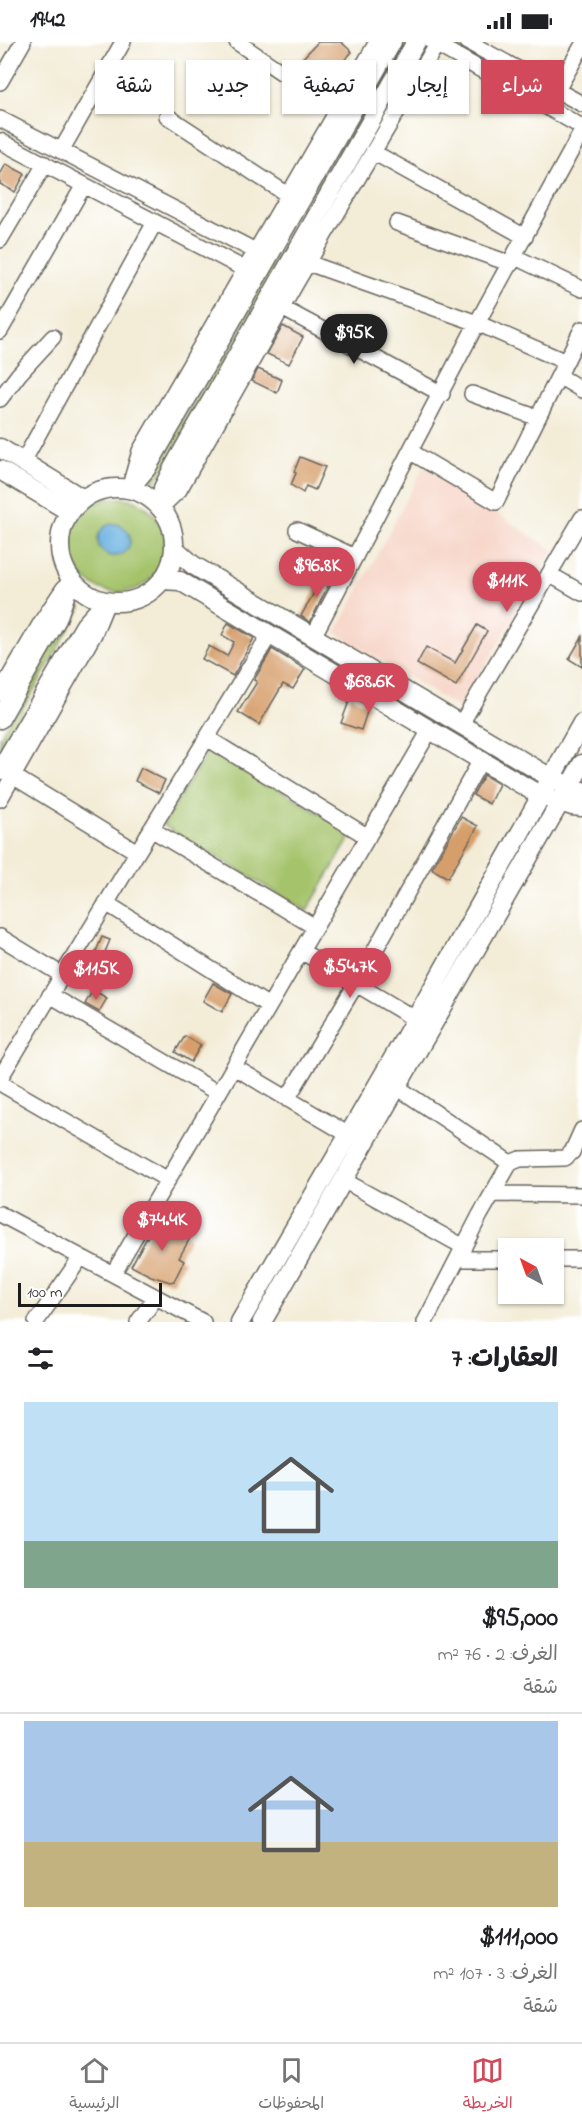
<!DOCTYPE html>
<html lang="ar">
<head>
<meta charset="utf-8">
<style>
  body { margin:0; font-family:"Indie Flower","Playpen Sans Arabic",sans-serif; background:#f6f6f6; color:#202124; direction:rtl; height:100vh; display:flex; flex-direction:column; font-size:22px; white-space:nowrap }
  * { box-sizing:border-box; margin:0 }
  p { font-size:20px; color:#757577 }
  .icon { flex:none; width:33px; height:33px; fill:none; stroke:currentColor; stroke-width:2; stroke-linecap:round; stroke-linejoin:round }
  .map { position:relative; height:1280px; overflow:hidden; direction:ltr }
  .sheet { display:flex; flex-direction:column; background:#fff; flex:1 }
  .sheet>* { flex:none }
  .hud { position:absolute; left:18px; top:18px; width:546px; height:54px; direction:rtl; display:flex; gap:12px }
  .needle { width:39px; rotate:319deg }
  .fabs { position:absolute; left:498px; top:1196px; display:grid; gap:12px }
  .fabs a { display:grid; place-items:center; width:66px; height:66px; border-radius:0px; background:#fff; box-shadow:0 2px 4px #0004; font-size:30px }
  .scale { position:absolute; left:18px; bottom:15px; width:144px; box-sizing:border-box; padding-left:6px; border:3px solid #1c1c1c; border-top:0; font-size:16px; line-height:21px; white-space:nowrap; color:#1c1c1c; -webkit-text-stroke:4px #fff; paint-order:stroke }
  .price { position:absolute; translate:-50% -51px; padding:0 14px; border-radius:21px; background:#d1495b; color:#fff; font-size:20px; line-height:39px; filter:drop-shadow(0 2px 3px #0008) }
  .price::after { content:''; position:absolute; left:50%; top:36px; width:18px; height:14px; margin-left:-9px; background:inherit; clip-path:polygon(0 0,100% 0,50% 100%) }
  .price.on { background:#222; color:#fff }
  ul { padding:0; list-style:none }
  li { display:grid; align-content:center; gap:12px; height:318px; padding:0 24px }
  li+li { border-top:2px solid #e0e0e0 }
  li span { display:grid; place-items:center; height:186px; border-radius:0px; color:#555 }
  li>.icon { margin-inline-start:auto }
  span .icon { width:108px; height:108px; fill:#fffc; stroke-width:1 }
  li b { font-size:26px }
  h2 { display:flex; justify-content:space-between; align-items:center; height:72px; padding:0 24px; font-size:26px }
  .chip { padding:0 21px; border-radius:0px; background:#fff; box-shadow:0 2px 4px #0004; font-size:21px; line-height:54px }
  .chip.on { background:#d1495b; color:#fff }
  .status { display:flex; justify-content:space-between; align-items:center; height:42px; padding:0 30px; background:#fff; direction:ltr }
  .status svg { height:16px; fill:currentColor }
  .dock { display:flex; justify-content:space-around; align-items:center; height:84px; border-top:2px solid #e0e0e0; background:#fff; font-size:16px; color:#757577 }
  .dock a { display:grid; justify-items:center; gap:3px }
  .dock .on { color:#d1495b }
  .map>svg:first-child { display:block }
</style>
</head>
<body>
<div class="status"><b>19:42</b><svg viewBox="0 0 49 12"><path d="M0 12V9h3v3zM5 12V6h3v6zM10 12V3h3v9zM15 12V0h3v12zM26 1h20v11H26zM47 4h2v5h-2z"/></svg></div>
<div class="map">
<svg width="582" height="1280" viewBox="0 0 582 1280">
  <rect width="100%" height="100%" fill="#fff"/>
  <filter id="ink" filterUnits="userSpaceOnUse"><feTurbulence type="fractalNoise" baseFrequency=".0167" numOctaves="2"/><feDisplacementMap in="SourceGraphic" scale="12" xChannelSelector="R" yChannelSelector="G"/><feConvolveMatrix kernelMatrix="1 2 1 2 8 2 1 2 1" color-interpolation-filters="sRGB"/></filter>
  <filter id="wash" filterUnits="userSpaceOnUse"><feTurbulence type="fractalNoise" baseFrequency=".008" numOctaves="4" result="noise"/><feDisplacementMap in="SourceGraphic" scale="24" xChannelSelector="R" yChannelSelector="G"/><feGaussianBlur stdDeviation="1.35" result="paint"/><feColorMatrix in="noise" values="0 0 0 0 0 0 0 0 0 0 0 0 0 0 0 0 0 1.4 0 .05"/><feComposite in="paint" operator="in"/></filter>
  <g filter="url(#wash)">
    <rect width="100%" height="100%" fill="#f3ecd7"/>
    <!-- built -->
    <path fill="#f6d2c3" d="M424 424 553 508 460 667 336 591Z"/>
    <!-- green -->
    <path fill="#a4c36b" stroke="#607044" stroke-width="1.5" d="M400 0H408L157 437 152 440 151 434Z
      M455 1 559 59 557 63 453 4Z
      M71 503a47 47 0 1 1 94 0a47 47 0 1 1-94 0Z
      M186 528 373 635 369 640 189 534Z
      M80 563 81 566 0 707V695L75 564Z
      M210 706 353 791 307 869 163 783Z"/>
    <!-- water -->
    <path fill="#69b0e0" stroke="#42667e" stroke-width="1.5" d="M98 498a16 16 0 1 1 32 0a16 16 0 1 1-32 0Z"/>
    <g id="blocks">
      <!-- building -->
      <path fill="#d69e6a" d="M318 0H341L352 10 321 43 298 21Z
        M6 122 25 132 15 150 0 142V133Z
        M283 284 303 295 289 322 267 312Z
        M258 327 282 338 277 351 252 339Z
        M300 415 325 425 315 448 306 444 303 451 291 443 296 431 294 430Z
        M325 531 333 534 310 580 301 574Z
        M228 581 254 596 233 634 202 617 209 604 227 614 234 600 222 593Z
        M477 583 487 589 456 644 417 622 426 605 455 621Z
        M582 595V625L569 617Z
        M272 607 305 627 293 647 283 642 259 683 238 670 257 640 254 638Z
        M351 654 369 664 361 688 341 681Z
        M141 726 165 738 159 751 135 739Z
        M484 733 499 742 489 762 473 753Z
        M461 775 478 784 448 836 432 827Z
        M102 895 110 898 98 927 90 924Z
        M213 941 232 952 222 970 203 959Z
        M93 948 107 956 99 970 85 962Z
        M185 994 201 1003 191 1020 175 1010Z
        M158 1176 190 1196 179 1216 184 1219 174 1239 170 1240 151 1234 131 1224Z"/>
    </g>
  </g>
  <g filter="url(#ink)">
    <use href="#blocks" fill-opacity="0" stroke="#67655d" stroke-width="1.5"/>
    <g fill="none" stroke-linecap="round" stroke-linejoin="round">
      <!-- minor casing -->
      <g stroke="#67655d" stroke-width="18">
        <path id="minor" d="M237 0 337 68
          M432 0 582 85
          M468 0 582 62
          M0 40 23 0
          M557 48 582 4
          M167 74 288 153
          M0 77 263 213
          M0 99 252 231
          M61 109 123 0
          M373 110 525 195
          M397 181 511 222
          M0 198 45 122
          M515 215 582 247
          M308 221 477 281 566 320
          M282 266 442 352
          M0 289 84 143
          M559 334 582 348
          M472 352 538 376
          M0 357 19 332 53 295
          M411 410 496 460 582 287
          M23 420 155 180
          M130 444 140 409 377 0
          M160 466 179 448 296 241 438 0
          M297 488 355 515
          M549 532 582 551
          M314 593 477 281 582 89
          M0 651 42 579 64 546
          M461 682 582 476
          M207 696 368 795
          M13 734 137 810
          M0 757 94 592 105 565
          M151 787 315 885
          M106 861 269 964
          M0 895 62 933
          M301 909 415 977
          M50 953 218 1051
          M234 1025 349 1093
          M0 1036 270 592
          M0 1041 168 1138
          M397 1045 510 1121
          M287 1057 356 942 481 718
          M343 1138 464 1205
          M493 1152 582 1153
          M0 1172 203 1280
          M459 1217H508
          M554 1217H582
          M113 1232 430 688
          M36 1280 81 1215
          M138 1280 156 1255
          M425 1280 480 1173 510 1121 520 1117 565 1116 572 1110 582 1088"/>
      </g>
      <!-- major casing -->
      <g stroke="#67655d" stroke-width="21">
        <path id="major" d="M0 406 83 457
          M0 428 70 470
          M60 503a57 57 0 1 1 114 0a57 57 0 1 1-114 0Z
          M129 447 146 427 392 0
          M160 466 163 446 173 426 416 0
          M174 506 193 523 551 736 582 749
          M162 538 180 539 541 754 572 764 582 765
          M0 677 57 577 71 537
          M0 728 85 583 107 559
          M240 1280 403 999 582 681
          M262 1280 582 722"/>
      </g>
      <!-- minor -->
      <use href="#minor" stroke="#fff" stroke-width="15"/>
      <!-- major -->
      <use href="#major" stroke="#fff" stroke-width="18"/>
    </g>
  </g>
</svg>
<div class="fabs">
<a><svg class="needle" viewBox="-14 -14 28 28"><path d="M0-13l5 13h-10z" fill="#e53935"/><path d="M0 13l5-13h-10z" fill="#757577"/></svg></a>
</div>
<div class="scale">100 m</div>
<b class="price on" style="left:354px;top:323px">$95K</b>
<b class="price" style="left:317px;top:556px">$96.8K</b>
<b class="price" style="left:507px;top:571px">$111K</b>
<b class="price" style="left:369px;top:672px">$68.6K</b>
<b class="price" style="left:350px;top:957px">$54.7K</b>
<b class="price" style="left:96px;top:959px">$115K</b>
<b class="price" style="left:162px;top:1210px">$74.4K</b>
<div class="hud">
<a class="chip on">شراء</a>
<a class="chip">إيجار</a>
<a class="chip">تصفية</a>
<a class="chip">جديد</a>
<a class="chip">شقة</a>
</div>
</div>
<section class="sheet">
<h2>العقارات: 7<svg class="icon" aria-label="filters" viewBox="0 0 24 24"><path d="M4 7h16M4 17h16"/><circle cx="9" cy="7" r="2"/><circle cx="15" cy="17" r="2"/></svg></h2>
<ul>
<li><span style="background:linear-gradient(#bfe0f5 75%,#7fa58c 0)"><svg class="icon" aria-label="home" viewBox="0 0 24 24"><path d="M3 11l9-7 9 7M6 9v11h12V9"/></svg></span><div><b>$95,000</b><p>الغرف: 2 · 76 m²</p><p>شقة</p></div></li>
<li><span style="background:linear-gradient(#a9c7e8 65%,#c2b280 0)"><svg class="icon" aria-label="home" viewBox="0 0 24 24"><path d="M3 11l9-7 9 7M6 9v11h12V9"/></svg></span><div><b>$111,000</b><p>الغرف: 3 · 107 m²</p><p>شقة</p></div></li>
</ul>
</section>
<nav class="dock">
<a class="on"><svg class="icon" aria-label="map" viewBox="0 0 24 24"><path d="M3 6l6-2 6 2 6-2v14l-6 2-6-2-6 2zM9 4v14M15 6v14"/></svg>الخريطة</a>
<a><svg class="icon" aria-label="saved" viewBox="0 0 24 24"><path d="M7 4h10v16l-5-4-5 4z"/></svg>المحفوظات</a>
<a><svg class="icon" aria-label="home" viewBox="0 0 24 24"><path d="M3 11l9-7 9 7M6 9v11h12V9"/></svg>الرئيسية</a>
</nav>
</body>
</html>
